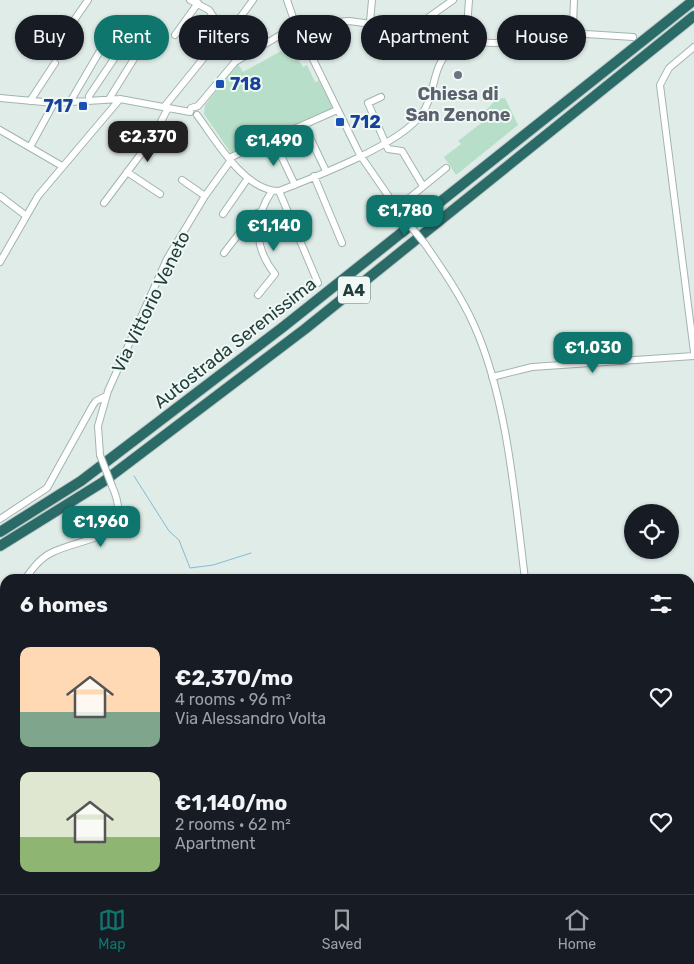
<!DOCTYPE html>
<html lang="en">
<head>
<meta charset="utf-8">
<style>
  body { margin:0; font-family:Rubik,sans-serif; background:#242831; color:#f1f3f6; height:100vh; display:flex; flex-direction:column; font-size:19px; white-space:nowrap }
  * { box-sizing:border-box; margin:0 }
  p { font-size:16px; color:#9ea1a6 }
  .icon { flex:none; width:28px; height:28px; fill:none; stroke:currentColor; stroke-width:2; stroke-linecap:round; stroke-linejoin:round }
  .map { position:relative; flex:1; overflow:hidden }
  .panel { position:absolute; left:0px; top:574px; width:695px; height:321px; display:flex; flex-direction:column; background:#171b24; border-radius:15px 15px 0 0; box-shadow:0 1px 4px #0004 }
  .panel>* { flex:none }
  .hud { position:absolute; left:15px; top:15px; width:665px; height:45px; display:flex; gap:10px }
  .fabs { position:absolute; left:624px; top:504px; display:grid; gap:10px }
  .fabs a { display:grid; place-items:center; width:55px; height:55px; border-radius:50%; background:#171b24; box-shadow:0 1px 4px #0004; font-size:25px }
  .price { position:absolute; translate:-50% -42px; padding:0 11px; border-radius:10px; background:#0f766e; color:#fff; font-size:16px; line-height:32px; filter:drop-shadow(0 1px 2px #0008) }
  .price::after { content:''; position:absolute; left:50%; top:30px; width:15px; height:11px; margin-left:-8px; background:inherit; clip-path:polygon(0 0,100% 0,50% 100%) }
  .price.selected { background:#222; color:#fff }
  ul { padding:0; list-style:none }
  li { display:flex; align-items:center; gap:15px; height:125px; padding:0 20px }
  li span { display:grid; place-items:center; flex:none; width:140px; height:100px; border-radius:10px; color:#555 }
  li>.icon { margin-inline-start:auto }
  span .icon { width:60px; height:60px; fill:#fffc; stroke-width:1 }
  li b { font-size:21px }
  h2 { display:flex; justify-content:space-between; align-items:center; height:60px; padding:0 20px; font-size:21px }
  .tag { padding:0 18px; border-radius:22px; background:#171b24; box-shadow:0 1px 4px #0004; font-size:18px; line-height:45px }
  .tag.selected { background:#0f766e; color:#fff }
  .dock { display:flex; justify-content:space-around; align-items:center; height:70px; border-top:1px solid #363941; background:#171b24; font-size:14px; color:#9ea1a6 }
  .dock a { display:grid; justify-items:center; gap:2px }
  .dock .selected { color:#0f766e }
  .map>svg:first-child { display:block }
</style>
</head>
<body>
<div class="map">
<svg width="694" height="894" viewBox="0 0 694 894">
  <rect width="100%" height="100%" fill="#e0ece8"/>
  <!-- green -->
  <path fill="#b7dec8" d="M290 46 303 67 307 65 315 82 319 81 334 110 231 153 204 114 205 105 238 64 243 72Z
    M505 98 518 125 456 175 444 157 461 144 458 141 489 117 485 111 497 99Z"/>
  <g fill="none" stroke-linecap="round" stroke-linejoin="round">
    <!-- stream -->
    <path stroke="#84bbd4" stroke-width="1" d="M134 476 169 531 179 540 190 568 213 565 251 553"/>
    <!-- minor casing -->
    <g stroke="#a2b4b0" stroke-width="8">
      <path id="minor" d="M190 0 209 10 241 58
        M287 0 295 23
        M298 22 293 25V32L301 36 305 43 360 155 403 217
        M370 22 372 0
        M323 23 349 21 394 27H415L453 0
        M306 25 323 23 307 30
        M416 26 430 41 447 53
        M571 27 579 33 586 34 633 37
        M68 29 88 0
        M175 35 198 3
        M226 37 253 0
        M466 41 469 0
        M694 47 669 68 660 85 694 352
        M381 97 368 103 388 149 402 151 423 186
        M0 98 54 103 120 99 190 112
        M109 99 137 54
        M89 100V96L130 35
        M30 101 55 63
        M70 102 104 44
        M164 107 224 33
        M190 112 191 108 198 106 235 62 292 28
        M197 115C216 140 244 191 279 191 315 177 399 145 421 115 439 91 428 62 459 44 472 36 482 44 495 43 511 43 527 32 542 29 551 27 560 30 569 29L573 25 574 0
        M304 125 326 171
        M0 130 62 166
        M273 139 295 185
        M30 147 54 103
        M229 158 337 110
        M127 172 160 194
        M314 176 342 243
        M182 180 205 196
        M279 191 318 283
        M0 196 25 215
        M408 199 446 168
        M104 203 152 139 168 108
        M223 214 248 178
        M425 244C443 270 461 296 474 325 507 398 515 499 525 579
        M224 253 254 214 260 212
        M0 262 38 196 120 99
        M258 295 275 274C254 248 253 218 272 191
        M492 377 532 367 694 356
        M100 455 98 426 108 391 167 259 205 196 231 160
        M0 519 47 488 93 405 96 401 106 396
        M25 579C33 568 40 558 53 552 87 536 136 540 112 486
        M0 611 5 605
        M0 642 5 644
        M690 652H694
        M690 666 694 658
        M690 719 694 712
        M0 764 5 765
        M0 803 4 813 2 824
        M690 835 694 821
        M160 890 173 894
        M438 890 439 894
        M532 890 533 894
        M569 890V894
        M682 890 689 894
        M34 894 35 890
        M86 894 87 890
        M360 894 362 890
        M444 894 471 890
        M590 894 592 890"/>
    </g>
    <!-- highway casing -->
    <g stroke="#c0c9c8" stroke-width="12">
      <path id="highway" d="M0 532 81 481 283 327 694 0
        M0 546 103 482 305 329 694 16"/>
    </g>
    <!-- minor -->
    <use href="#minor" stroke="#fff" stroke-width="6"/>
    <!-- highway -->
    <use href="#highway" stroke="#2a6b68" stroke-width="10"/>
    <!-- minor-bridge casing -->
    <g stroke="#a2b4b0" stroke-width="8" stroke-linecap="butt">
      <path id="minor-bridge" d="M403 217 425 244
        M100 455 112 486"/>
    </g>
    <!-- minor-bridge -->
    <use href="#minor-bridge" stroke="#fff" stroke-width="6"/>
  </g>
  <!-- markers -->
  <circle fill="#6b7280" stroke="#f0f8f5" stroke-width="2" cx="458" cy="75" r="5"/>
  <g fill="#1a4fb4" stroke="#f0f8f5" stroke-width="2">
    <rect x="215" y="79" width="10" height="10" rx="2.5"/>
    <rect x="78" y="101" width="10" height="10" rx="2.5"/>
    <rect x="335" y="117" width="10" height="10" rx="2.5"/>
  </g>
  <g text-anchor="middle" stroke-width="4" stroke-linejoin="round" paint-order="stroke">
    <!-- shield labels -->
    <rect fill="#f0f8f5" stroke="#5e7572" stroke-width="1" x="338" y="276.5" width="32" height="27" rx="4"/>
    <g font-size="16" font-weight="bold" fill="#1f3d3a">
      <text x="354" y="296">A4</text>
    </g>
    <!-- transit labels -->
    <g font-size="18" font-weight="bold" fill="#164399" stroke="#f0f8f5" text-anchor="start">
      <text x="230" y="90">718</text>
      <text x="73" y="112" text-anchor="end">717</text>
      <text x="350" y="128">712</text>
    </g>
    <!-- worship labels -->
    <g font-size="18" font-weight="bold" fill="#5b616d" stroke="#f0f8f5">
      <text x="458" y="100">Chiesa di<tspan x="458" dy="21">San Zenone</tspan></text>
    </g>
    <!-- street labels -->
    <g font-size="18" fill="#1f3d3a" stroke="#f0f8f5">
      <text transform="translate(151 302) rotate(-64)" y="6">Via Vittorio Veneto</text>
      <text transform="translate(235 343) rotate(-38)" y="6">Autostrada Serenissima</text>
    </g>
  </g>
</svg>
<div class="fabs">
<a><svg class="icon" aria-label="locate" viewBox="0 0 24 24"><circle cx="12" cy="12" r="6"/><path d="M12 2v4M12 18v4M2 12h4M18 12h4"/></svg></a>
</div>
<b class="price selected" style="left:148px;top:163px">€2,370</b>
<b class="price" style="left:274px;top:167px">€1,490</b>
<b class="price" style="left:405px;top:237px">€1,780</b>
<b class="price" style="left:274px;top:252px">€1,140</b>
<b class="price" style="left:593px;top:374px">€1,030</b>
<b class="price" style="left:101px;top:548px">€1,960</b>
<div class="hud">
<a class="tag">Buy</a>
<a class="tag selected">Rent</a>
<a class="tag">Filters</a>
<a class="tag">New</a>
<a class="tag">Apartment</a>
<a class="tag">House</a>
</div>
<section class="panel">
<h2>6 homes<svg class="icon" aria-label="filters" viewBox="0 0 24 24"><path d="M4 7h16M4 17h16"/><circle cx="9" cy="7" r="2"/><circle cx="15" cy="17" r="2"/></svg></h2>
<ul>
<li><span style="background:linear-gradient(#ffd9b3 65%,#7fa58c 0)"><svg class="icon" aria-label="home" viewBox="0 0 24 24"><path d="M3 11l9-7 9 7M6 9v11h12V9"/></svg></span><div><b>€2,370/mo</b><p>4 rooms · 96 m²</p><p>Via Alessandro Volta</p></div><svg class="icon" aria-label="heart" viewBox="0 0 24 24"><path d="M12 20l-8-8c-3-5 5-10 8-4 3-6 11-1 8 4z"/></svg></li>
<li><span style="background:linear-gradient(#dfe7d0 65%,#8fb573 0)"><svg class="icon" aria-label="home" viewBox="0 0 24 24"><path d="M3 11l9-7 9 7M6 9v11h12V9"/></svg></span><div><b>€1,140/mo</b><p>2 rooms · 62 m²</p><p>Apartment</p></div><svg class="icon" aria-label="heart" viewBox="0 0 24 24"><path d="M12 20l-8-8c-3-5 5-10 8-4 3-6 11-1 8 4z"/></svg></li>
</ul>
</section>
</div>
<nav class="dock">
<a class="selected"><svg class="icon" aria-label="map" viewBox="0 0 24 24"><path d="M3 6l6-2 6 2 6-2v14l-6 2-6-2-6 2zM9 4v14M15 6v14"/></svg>Map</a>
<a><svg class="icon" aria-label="saved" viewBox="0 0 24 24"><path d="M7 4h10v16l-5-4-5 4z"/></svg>Saved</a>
<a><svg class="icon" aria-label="home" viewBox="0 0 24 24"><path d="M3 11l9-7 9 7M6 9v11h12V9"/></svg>Home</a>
</nav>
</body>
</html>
